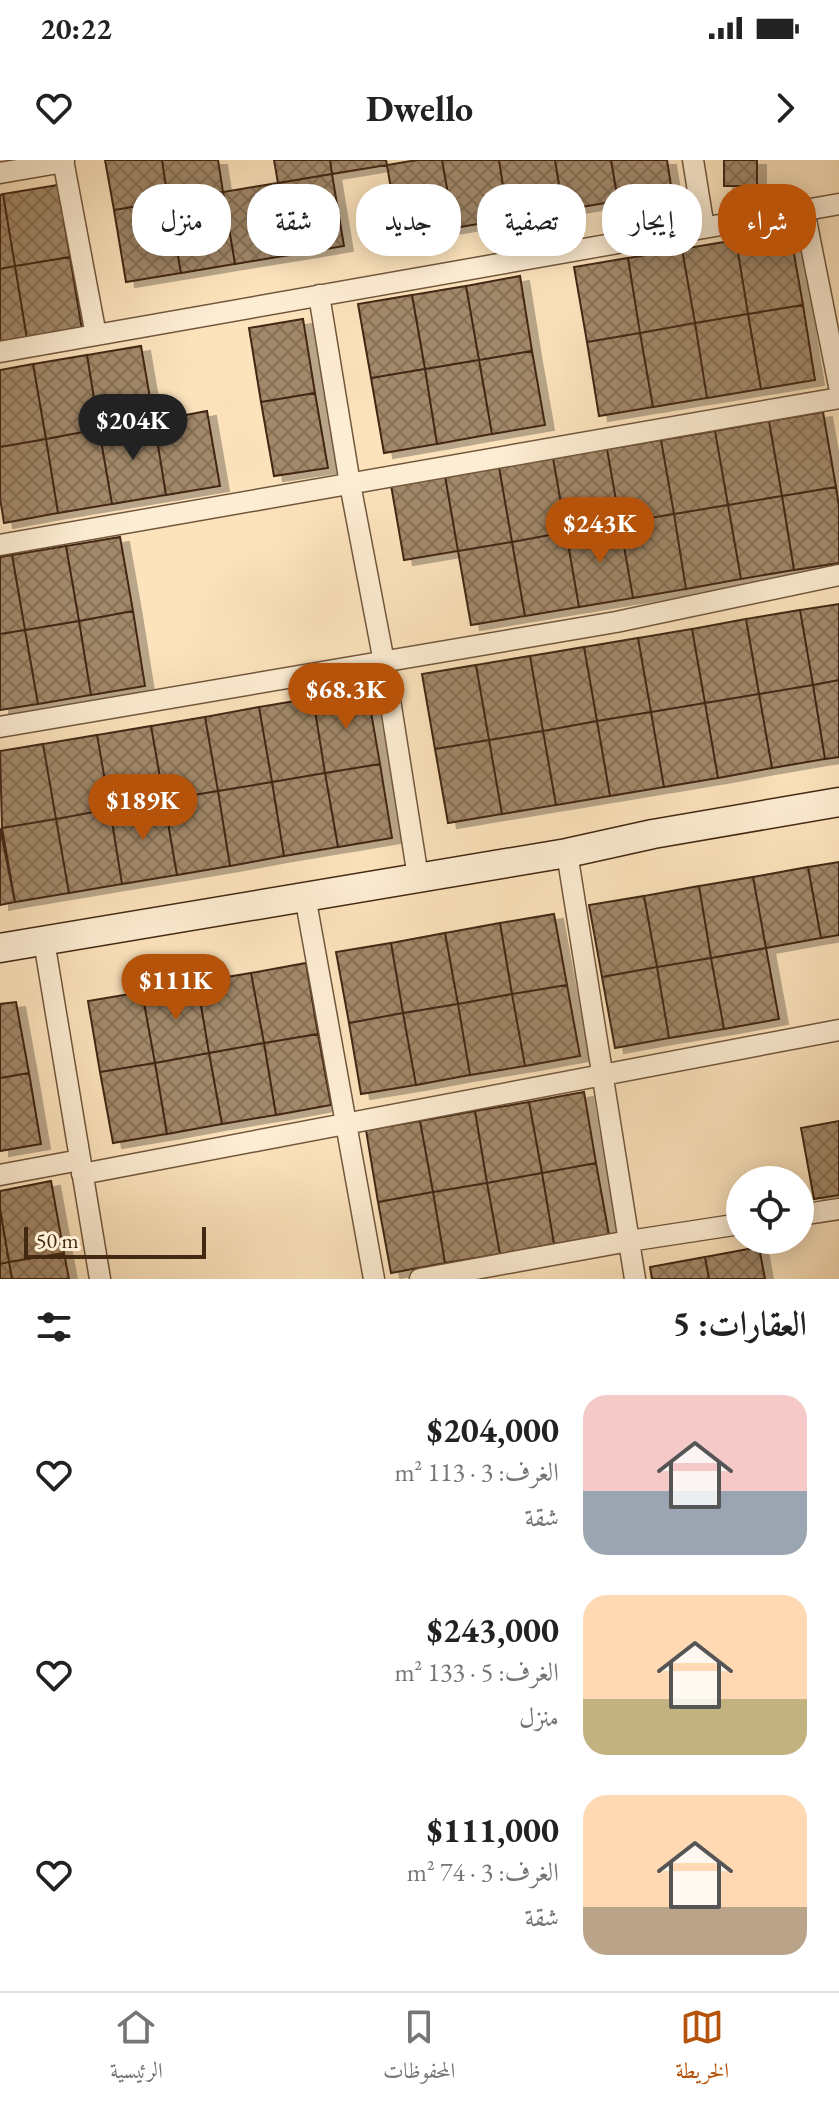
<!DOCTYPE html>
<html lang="ar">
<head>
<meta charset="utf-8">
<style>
  body { margin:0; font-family:"EB Garamond",Amiri,serif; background:#f6f6f6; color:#222; direction:rtl; height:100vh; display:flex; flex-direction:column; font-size:30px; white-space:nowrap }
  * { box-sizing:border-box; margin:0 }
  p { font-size:26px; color:#767676 }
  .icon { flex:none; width:44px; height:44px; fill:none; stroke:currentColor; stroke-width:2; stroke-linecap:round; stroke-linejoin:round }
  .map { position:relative; height:1119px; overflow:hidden; direction:ltr }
  .panel { display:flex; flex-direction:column; background:#fff; flex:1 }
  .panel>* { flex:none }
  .banner { position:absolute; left:24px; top:24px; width:792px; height:72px; direction:rtl; display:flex; gap:16px }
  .controls { position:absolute; left:726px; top:1006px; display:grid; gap:16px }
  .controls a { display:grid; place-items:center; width:88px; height:88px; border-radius:50%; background:#fff; box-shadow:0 4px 20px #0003; font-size:40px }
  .scale { position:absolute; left:24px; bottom:20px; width:182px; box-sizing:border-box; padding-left:8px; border:4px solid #432812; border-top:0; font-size:22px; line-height:28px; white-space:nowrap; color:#432812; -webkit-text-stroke:6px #fdedd3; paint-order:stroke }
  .price { position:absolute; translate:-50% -68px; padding:0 18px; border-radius:28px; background:#b45309; color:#fff; font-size:26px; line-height:52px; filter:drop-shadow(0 2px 4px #0008) }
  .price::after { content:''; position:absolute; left:50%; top:48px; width:24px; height:18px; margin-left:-12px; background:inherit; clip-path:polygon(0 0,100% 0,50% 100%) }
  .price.current { background:#222; color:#fff }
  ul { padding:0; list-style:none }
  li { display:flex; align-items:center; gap:24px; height:200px; padding:0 32px }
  li span { display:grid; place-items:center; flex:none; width:224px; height:160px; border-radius:24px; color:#555 }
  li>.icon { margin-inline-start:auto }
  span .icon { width:96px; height:96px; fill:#fffc; stroke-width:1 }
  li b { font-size:34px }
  h2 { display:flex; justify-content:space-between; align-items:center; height:96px; padding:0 32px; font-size:34px }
  .chip { padding:0 28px; border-radius:32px; background:#fff; box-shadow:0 4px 20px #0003; font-size:28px; line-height:72px }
  .chip.current { background:#b45309; color:#fff }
  .status { display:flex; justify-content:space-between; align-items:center; height:56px; padding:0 40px; background:#fff; direction:ltr }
  .status svg { height:22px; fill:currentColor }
  header { display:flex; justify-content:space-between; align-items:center; height:104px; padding:0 32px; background:#fff; font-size:36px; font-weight:700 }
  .dock { display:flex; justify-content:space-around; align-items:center; height:112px; border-top:2px solid #e0e0e0; background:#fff; font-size:22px; color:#767676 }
  .dock a { display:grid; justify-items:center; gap:4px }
  .dock .current { color:#b45309 }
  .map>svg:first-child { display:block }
</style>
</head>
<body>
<div class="status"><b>20:22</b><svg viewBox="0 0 49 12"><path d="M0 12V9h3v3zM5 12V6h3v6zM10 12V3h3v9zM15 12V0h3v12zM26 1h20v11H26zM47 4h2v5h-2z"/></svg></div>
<header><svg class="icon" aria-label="forward" viewBox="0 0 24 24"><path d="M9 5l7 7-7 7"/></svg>Dwello<svg class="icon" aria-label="heart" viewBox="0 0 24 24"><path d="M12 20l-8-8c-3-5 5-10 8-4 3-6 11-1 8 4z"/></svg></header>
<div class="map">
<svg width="839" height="1119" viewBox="0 0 839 1119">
  <defs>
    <pattern id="building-cross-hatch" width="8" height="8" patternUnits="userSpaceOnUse" patternTransform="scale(2)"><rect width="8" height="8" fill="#a3896a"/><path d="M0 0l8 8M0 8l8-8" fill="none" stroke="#867056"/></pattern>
    <filter id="shadow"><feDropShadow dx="9" dy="5" stdDeviation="0" flood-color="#0004"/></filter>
  </defs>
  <rect width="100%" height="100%" fill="#fce3bc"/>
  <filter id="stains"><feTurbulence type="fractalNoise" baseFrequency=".0025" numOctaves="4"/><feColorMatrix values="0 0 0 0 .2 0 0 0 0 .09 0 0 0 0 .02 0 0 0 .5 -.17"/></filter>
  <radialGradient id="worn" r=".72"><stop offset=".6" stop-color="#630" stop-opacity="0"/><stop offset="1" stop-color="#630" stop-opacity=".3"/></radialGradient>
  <!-- building -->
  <path fill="url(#building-cross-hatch)" stroke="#432812" stroke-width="2" filter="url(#shadow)" d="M105 0H162L168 41 114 50Z
    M162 0H218L223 32 168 41Z
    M274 0H330L332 14 278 23Z
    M330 0H386L387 5 332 14Z
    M417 0H442L454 68 399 77 387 5Z
    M442 0H499L508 59 454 68Z
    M499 0H555L563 50 508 59Z
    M555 0H611L618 41 563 50Z
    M611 0H667L672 32 618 41Z
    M724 0H757V26H724Z
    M332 14 344 86 290 95 278 23Z
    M278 23 290 95 235 104 223 32Z
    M58 25 70 97 15 106 3 34Z
    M223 32 235 104 181 113 168 41Z
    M3 34 15 106 0 109V35Z
    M168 41 181 113 126 122 114 50Z
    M790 71 803 145 748 154 736 80Z
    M736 80 748 154 695 163 682 89Z
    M682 89 695 163 640 173 628 98Z
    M70 97 82 170 27 179 15 106Z
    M628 98 640 173 587 182 574 107Z
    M15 106 27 179 0 183V109Z
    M520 116 532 191 479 200 466 126Z
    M466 126 479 200 425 209 412 135Z
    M412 135 425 209 371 218 358 144Z
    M803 145 815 220 761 229 748 154Z
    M748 154 761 229 707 238 695 163Z
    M303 159 315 233 261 242 249 168Z
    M695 163 707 238 653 247 640 173Z
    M640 173 653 247 599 256 587 182Z
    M141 186 154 261 99 269 87 195Z
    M532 191 545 265 492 274 479 200Z
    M87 195 99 269 46 279 33 204Z
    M479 200 492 274 437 284 425 209Z
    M33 204 46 279 0 287V210Z
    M425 209 437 284 384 293 371 218Z
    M315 233 328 308 274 316 261 242Z
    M207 251 220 326 166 335 154 261Z
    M823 252 836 327 782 336 769 261Z
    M154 261 166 335 112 344 99 269Z
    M769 261 782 336 728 345 715 271Z
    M99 269 112 344 58 353 46 279Z
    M715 271 728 345 674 354 661 280Z
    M46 279 58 353 4 363 0 338V287Z
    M661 280 674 354 620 363 607 289Z
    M607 289 620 363 566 372 553 298Z
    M553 298 566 372 512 382 499 307Z
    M499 307 512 382 458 391 445 316Z
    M445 316 458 391 404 400 391 325Z
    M836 327 839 346V403L794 410 782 336Z
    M782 336 794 410 741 419 728 345Z
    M728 345 741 419 686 429 674 354Z
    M674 354 686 429 633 438 620 363Z
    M620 363 633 438 579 447 566 372Z
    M566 372 579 447 525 456 512 382Z
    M120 377 133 451 79 461 66 386Z
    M512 382 525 456 471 465 458 391Z
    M66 386 79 461 25 470 12 395Z
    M12 395 25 470 0 474V397Z
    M839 444V520L813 525 800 450Z
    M800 450 813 525 759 534 746 459Z
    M133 451 145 526 91 535 79 461Z
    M746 459 759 534 705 543 692 469Z
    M79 461 91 535 38 544 25 470Z
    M692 469 705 543 651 552 638 478Z
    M25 470 38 544 0 550V474Z
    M638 478 651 552 597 561 584 487Z
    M584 487 597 561 543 571 530 496Z
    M530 496 543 571 489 580 476 505Z
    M476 505 489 580 435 589 422 514Z
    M839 520V597L825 599 813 525Z
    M813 525 825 599 772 608 759 534Z
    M367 529 380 604 325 613 313 538Z
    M759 534 772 608 718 618 705 543Z
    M313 538 325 613 272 622 259 547Z
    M705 543 718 618 664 627 651 552Z
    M259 547 272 622 218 631 205 557Z
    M651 552 664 627 610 636 597 561Z
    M205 557 218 631 164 640 151 566Z
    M597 561 610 636 556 645 543 571Z
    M151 566 164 640 110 649 97 575Z
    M543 571 556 645 502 654 489 580Z
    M97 575 110 649 56 659 43 584Z
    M489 580 502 654 448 663 435 589Z
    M43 584 56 659 2 668 0 591Z
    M380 604 392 678 338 687 325 613Z
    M325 613 338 687 284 696 272 622Z
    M272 622 284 696 230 706 218 631Z
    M218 631 230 706 177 715 164 640Z
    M164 640 177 715 122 724 110 649Z
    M110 649 122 724 69 733 56 659Z
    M56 659 69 733 15 742 2 668Z
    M0 668 15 742 0 745Z
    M839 702V775L821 778 808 707Z
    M808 707 821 778 766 788 753 717Z
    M753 717 766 788 711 798 699 726Z
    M699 726 711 798 657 807 644 736Z
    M644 736 657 807 602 817 589 745Z
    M554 754 567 825 512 834 500 763Z
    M500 763 512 834 458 844 445 773Z
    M445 773 458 844 403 853 391 783Z
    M391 783 403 853 349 863 336 792Z
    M766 788 779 859 724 869 711 798Z
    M711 798 724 869 669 878 657 807Z
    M306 803 318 874 264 883 251 813Z
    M657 807 669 878 615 888 602 817Z
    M251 813 264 883 209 893 197 822Z
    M197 822 209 893 155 903 142 832Z
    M567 825 580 896 525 906 512 834Z
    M142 832 155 903 100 912 88 841Z
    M512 834 525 906 470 915 458 844Z
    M16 842 29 913 0 918V844Z
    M458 844 470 915 416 925 403 853Z
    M403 853 416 925 361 934 349 863Z
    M318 874 331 945 276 955 264 883Z
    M264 883 276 955 222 964 209 893Z
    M209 893 222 964 167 974 155 903Z
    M155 903 167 974 113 983 100 912Z
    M29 913 41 984 0 991V918Z
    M584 932 596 1003 542 1013 529 942Z
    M529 942 542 1013 487 1023 475 951Z
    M475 951 487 1023 433 1032 420 961Z
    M420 961 433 1032 378 1042 366 970Z
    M839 961V1035L814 1039 801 968Z
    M596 1003 609 1075 554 1084 542 1013Z
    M542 1013 554 1084 500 1094 487 1023Z
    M51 1021 64 1093 9 1102 0 1049V1031Z
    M487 1023 500 1094 445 1103 433 1032Z
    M433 1032 445 1103 391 1113 378 1042Z
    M0 1049 9 1102 0 1104Z
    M759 1087 765 1119H709L705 1097Z
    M64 1093 69 1119H12L9 1102Z
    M705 1097 709 1119H652L650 1107Z
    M9 1102 12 1119H0V1104Z"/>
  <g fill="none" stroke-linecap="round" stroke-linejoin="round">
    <!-- street casing -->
    <g stroke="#71573c" stroke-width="23">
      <path id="street" d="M63 0 96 175
        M693 0 704 68
        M0 13 64 2
        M804 50 839 226
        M319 135 350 324 384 502 418 717
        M0 192 839 44
        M0 385 839 238
        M0 567 616 462 839 415
        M567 693 635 1119
        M305 736 374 1119
        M44 781 100 1119
        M82 1014 839 870
        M0 1015 80 1000
        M800 1055 839 1049
        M420 1119 629 1081 740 1064"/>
    </g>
    <!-- secondary casing -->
    <g stroke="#432812" stroke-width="31">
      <path id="secondary" d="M0 788 567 693 653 674 839 642"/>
    </g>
    <!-- street -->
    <use href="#street" stroke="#fdedd3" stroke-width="20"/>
    <!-- secondary -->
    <use href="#secondary" stroke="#fdedd3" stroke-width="28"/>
  </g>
  <rect width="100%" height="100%" filter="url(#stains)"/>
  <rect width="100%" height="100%" fill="url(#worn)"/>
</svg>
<div class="controls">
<a><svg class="icon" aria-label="locate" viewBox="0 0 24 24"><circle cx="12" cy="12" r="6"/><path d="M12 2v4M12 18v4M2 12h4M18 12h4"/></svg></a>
</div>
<div class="scale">50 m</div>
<b class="price current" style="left:133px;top:302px">$204K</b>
<b class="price" style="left:600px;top:405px">$243K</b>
<b class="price" style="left:346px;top:571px">$68.3K</b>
<b class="price" style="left:143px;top:682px">$189K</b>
<b class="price" style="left:176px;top:862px">$111K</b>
<div class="banner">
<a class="chip current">شراء</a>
<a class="chip">إيجار</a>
<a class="chip">تصفية</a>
<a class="chip">جديد</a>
<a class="chip">شقة</a>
<a class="chip">منزل</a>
</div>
</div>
<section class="panel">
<h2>العقارات: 5<svg class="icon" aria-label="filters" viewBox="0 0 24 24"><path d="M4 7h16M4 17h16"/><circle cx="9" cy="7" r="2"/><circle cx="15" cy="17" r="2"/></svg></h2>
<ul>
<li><span style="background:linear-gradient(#f6c9c9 60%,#9aa5b1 0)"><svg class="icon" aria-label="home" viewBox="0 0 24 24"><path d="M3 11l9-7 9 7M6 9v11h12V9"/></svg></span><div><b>$204,000</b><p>الغرف: 3 · 113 m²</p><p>شقة</p></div><svg class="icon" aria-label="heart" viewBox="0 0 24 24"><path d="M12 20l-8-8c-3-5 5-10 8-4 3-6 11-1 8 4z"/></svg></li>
<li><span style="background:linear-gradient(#ffd9b3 65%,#c2b280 0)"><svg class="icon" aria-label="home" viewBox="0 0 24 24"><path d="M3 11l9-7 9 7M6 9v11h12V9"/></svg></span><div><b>$243,000</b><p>الغرف: 5 · 133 m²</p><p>منزل</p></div><svg class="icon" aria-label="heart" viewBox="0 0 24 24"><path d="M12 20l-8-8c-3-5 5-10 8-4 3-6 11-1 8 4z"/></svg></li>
<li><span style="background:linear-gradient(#ffd9b3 70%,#b9a48a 0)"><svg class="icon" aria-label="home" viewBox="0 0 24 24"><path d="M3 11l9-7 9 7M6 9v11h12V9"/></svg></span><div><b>$111,000</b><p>الغرف: 3 · 74 m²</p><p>شقة</p></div><svg class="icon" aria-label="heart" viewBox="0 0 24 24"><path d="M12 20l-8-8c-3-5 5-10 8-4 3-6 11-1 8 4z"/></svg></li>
</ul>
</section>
<nav class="dock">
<a class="current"><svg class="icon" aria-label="map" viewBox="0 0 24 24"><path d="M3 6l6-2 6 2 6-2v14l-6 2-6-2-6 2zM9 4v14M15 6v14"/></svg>الخريطة</a>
<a><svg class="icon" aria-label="saved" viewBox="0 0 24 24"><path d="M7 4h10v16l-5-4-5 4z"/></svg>المحفوظات</a>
<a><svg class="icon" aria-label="home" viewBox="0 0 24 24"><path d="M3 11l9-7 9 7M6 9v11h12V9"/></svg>الرئيسية</a>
</nav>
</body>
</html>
